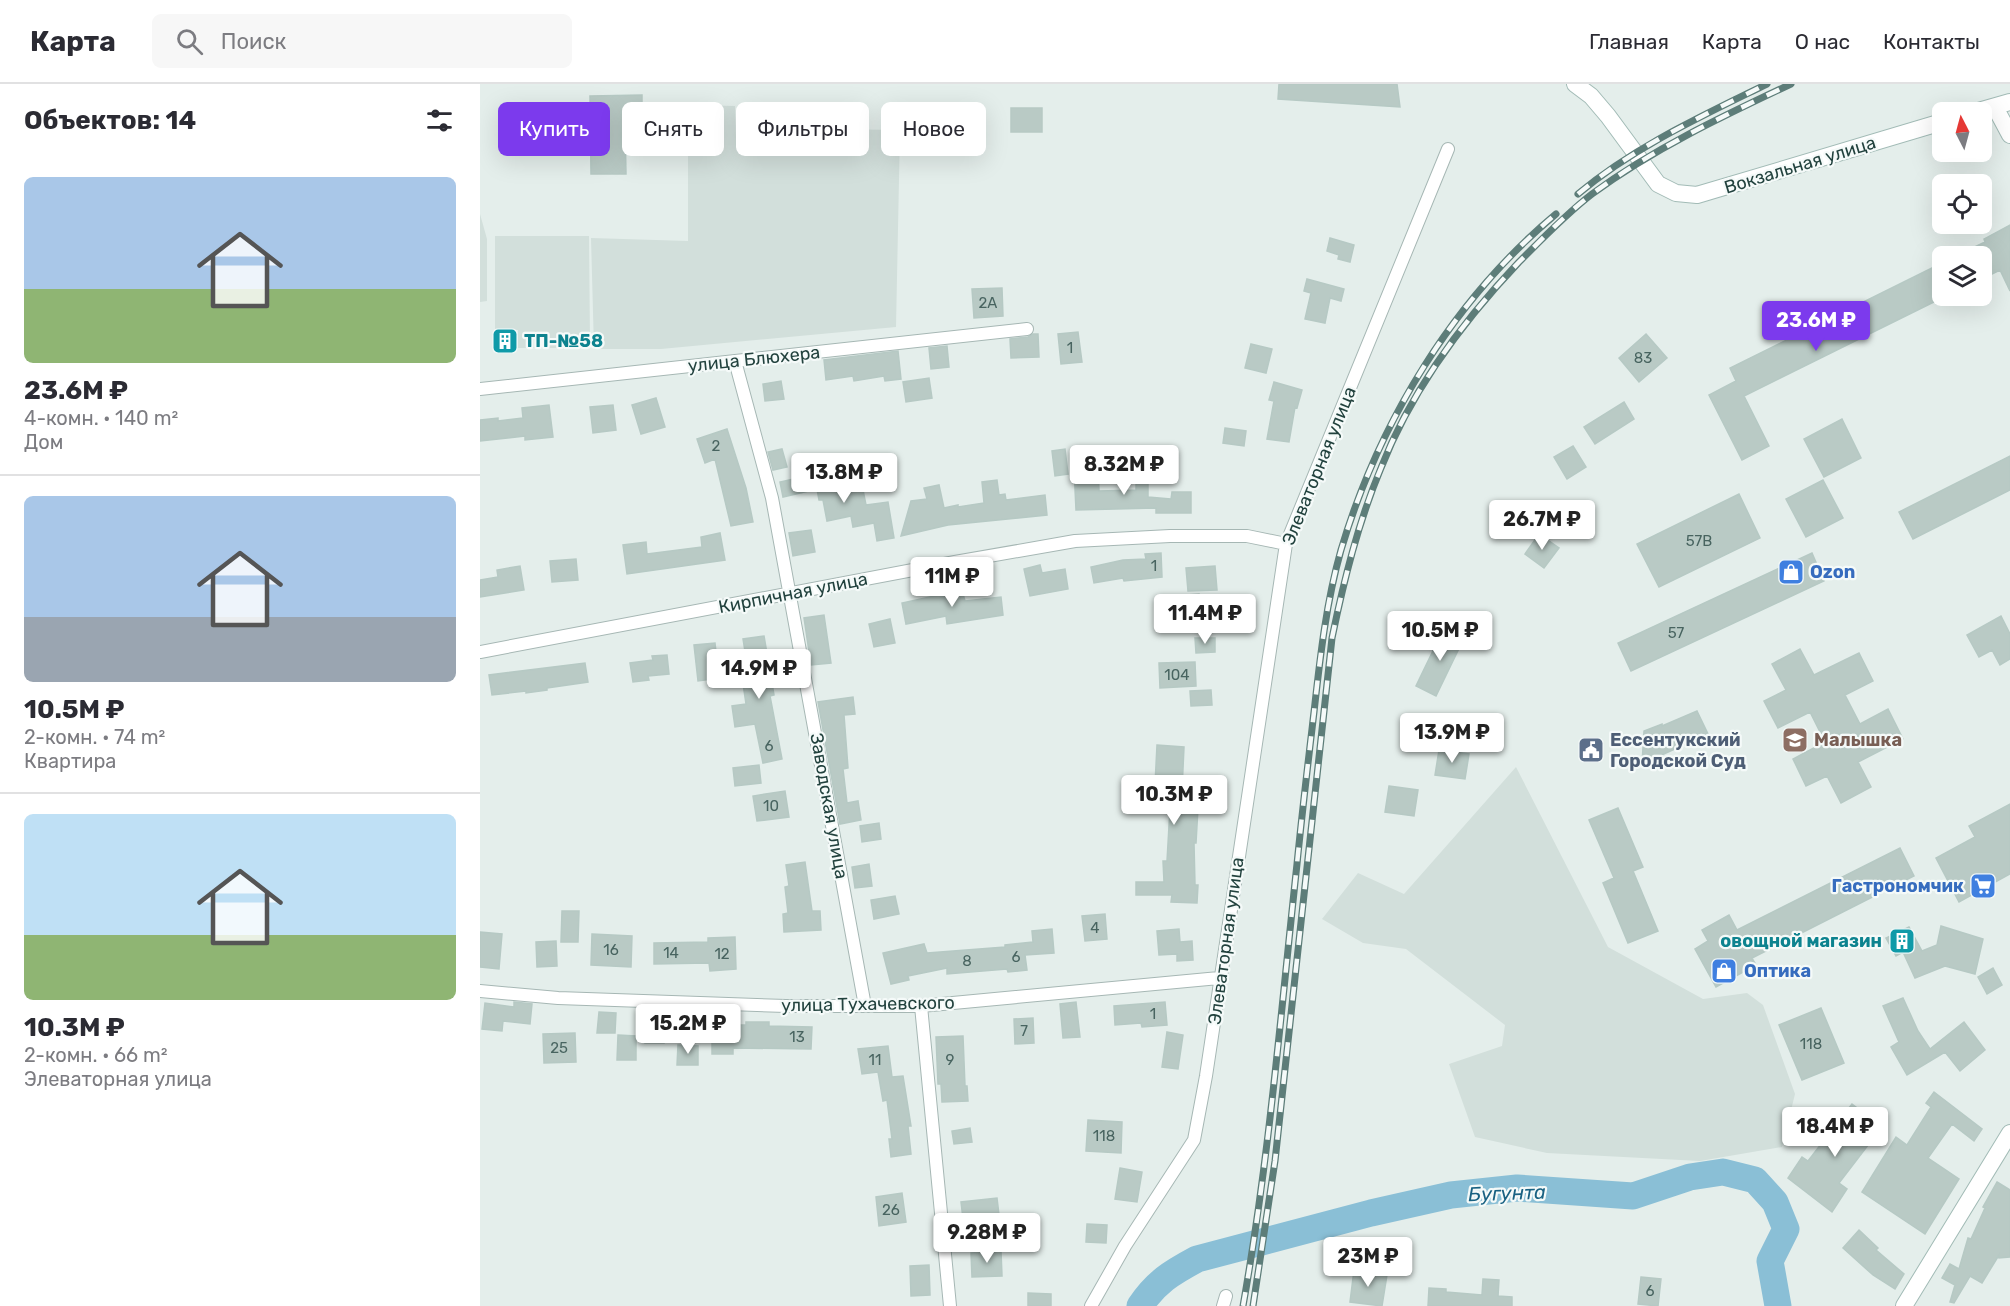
<!DOCTYPE html>
<html lang="ru">
<head>
<meta charset="utf-8">
<style>
  body { margin:0; font-family:Rubik,sans-serif; background:#f7f7f7; color:#2b2b33; height:100vh; display:flex; flex-direction:column; font-size:22px; white-space:nowrap }
  * { box-sizing:border-box; margin:0 }
  p { font-size:20px; color:#7c7c81 }
  .icon { flex:none; width:33px; height:33px; fill:none; stroke:currentColor; stroke-width:2; stroke-linecap:round; stroke-linejoin:round }
  .map { position:relative; flex:1; overflow:hidden }
  .sheet { display:flex; flex-direction:column; background:#fff; width:480px }
  .sheet>* { flex:none }
  .top-card { position:absolute; left:18px; top:18px; width:570px; height:54px; display:flex; gap:12px }
  .needle { width:39px; rotate:354deg }
  .tools { position:absolute; left:1452px; top:18px; display:grid; gap:12px }
  .tools a { display:grid; place-items:center; width:60px; height:60px; border-radius:9px; background:#fff; box-shadow:0 6px 24px #0002; font-size:30px }
  .price { position:absolute; translate:-50% -51px; padding:0 14px; border-radius:6px; background:#fff; color:#222; font-size:20px; line-height:39px; filter:drop-shadow(0 2px 3px #0008) }
  .price::after { content:''; position:absolute; left:50%; top:36px; width:18px; height:14px; margin-left:-9px; background:inherit; clip-path:polygon(0 0,100% 0,50% 100%) }
  .price.on { background:#7c3aed; color:#fff }
  ul { padding:0; list-style:none }
  li { display:grid; align-content:center; gap:12px; height:318px; padding:0 24px }
  li+li { border-top:2px solid #e1e1e2 }
  li span { display:grid; place-items:center; height:186px; border-radius:9px; color:#555 }
  li>.icon { margin-inline-start:auto }
  span .icon { width:108px; height:108px; fill:#fffc; stroke-width:1 }
  li b { font-size:26px }
  h2 { display:flex; justify-content:space-between; align-items:center; height:72px; padding:0 24px; font-size:26px }
  .pill { padding:0 21px; border-radius:9px; background:#fff; box-shadow:0 6px 24px #0002; font-size:21px; line-height:54px }
  .pill.on { background:#7c3aed; color:#fff }
  header { display:flex; align-items:center; gap:36px; box-sizing:border-box; height:84px; padding:0 30px; background:#fff; border-bottom:2px solid #e1e1e2 }
  header strong { font-size:28px }
  nav { display:flex; gap:33px; margin-inline-start:auto; font-size:21px }
  .search { width:420px; height:54px; background:#f7f7f7; display:flex; align-items:center; gap:15px; box-sizing:border-box; padding:0 21px; border-radius:9px; color:#7c7c81; font-size:22px }
  main { display:flex; flex:1; min-height:0 }
  .map>svg:first-child { display:block }
</style>
</head>
<body>
<header>
<strong>Карта</strong>
<div class="search"><svg class="icon" aria-label="search" viewBox="0 0 24 24"><circle cx="10" cy="10" r="6"/><path d="M15 15l6 6"/></svg>Поиск</div>
<nav><a>Главная</a><a>Карта</a><a>О нас</a><a>Контакты</a></nav>
</header>
<main>
<section class="sheet">
<h2>Объектов: 14<svg class="icon" aria-label="filters" viewBox="0 0 24 24"><path d="M4 7h16M4 17h16"/><circle cx="9" cy="7" r="2"/><circle cx="15" cy="17" r="2"/></svg></h2>
<ul>
<li><span style="background:linear-gradient(#a9c7e8 60%,#8fb573 0)"><svg class="icon" aria-label="home" viewBox="0 0 24 24"><path d="M3 11l9-7 9 7M6 9v11h12V9"/></svg></span><div><b>23.6M ₽</b><p>4-комн. · 140 m²</p><p>Дом</p></div></li>
<li><span style="background:linear-gradient(#a9c7e8 65%,#9aa5b1 0)"><svg class="icon" aria-label="home" viewBox="0 0 24 24"><path d="M3 11l9-7 9 7M6 9v11h12V9"/></svg></span><div><b>10.5M ₽</b><p>2-комн. · 74 m²</p><p>Квартира</p></div></li>
<li><span style="background:linear-gradient(#bfe0f5 65%,#8fb573 0)"><svg class="icon" aria-label="home" viewBox="0 0 24 24"><path d="M3 11l9-7 9 7M6 9v11h12V9"/></svg></span><div><b>10.3M ₽</b><p>2-комн. · 66 m²</p><p>Элеваторная улица</p></div></li>
</ul>
</section>
<div class="map">
<svg width="1530" height="1222" viewBox="0 0 1530 1222">
  <rect width="100%" height="100%" fill="#e4eeeb"/>
  <!-- built -->
  <path fill="#d2dfdb" d="M284 20 353 22 351 45 420 46 416 243 181 265H114L111 154 208 157V21L255 22 256 54 281 55Z
    M0 130 7 155V217L0 218Z
    M15 152H109L110 259H85V264H38V246L15 245Z
    M1036 683 1128 863 1223 915 1267 909 1283 921 1315 1010 1302 1063 1220 1077 1067 1069 995 1053 969 980 1022 962 1025 941 926 865 883 859 842 835 878 789 924 810Z"/>
  <g fill="none" stroke-linecap="round" stroke-linejoin="round">
    <!-- river -->
    <path stroke="#8abfd6" stroke-width="27" d="M660 1222C676 1198 691 1189 717 1175L891 1129 971 1111 1037 1104 1153 1112 1210 1093 1243 1088 1275 1096 1295 1118 1306 1145 1290 1177 1298 1222"/>
  </g>
  <!-- building -->
  <path fill="#b9cac5" stroke="#b6c9c4" stroke-width="1.5" d="M799 0H917L920 23 798 15Z
    M162 11V40H145L146 90H111L110 12Z
    M531 24H562V48H531Z
    M426 28H451V58L425 57Z
    M496 28V50H473V29Z
    M1530 141V207L1520 186 1502 195V172H1476L1505 158 1504 155Z
    M850 154 874 161 870 178 858 175 859 171 847 167Z
    M1462 179V214L1264 312 1289 362 1262 376 1229 311 1256 297 1250 284Z
    M827 195 864 205 861 217 850 214 845 239 825 235 831 209 824 207Z
    M522 204 523 232 494 234 492 205Z
    M598 248 602 278 581 280 578 250Z
    M15 249 35 250V265L15 264Z
    M553 250H558L559 273 531 274 530 255 548 253Z
    M1166 250 1187 274 1159 298 1139 274Z
    M771 260 792 265 786 289 765 284Z
    M467 262 469 283 451 285 449 264Z
    M418 267 421 295 405 297 404 292 374 297 373 292 346 296 344 276Z
    M449 294 452 314 426 318 423 298Z
    M301 297 304 315 285 317 283 300Z
    M794 298 822 306 817 324 815 323 809 358 787 355 794 317 789 316Z
    M176 314 185 343 161 350 152 321Z
    M1144 318 1154 335 1115 360 1104 343Z
    M69 321 73 353 45 356V352L0 357V336L18 334V337L43 334 42 324Z
    M133 321 136 346 113 349 110 323Z
    M1362 335 1381 374 1344 393 1324 355Z
    M745 344 766 347 764 362 743 359Z
    M247 345 266 404 273 438 251 442 235 375 225 379 217 355Z
    M1093 362 1106 383 1087 395 1074 373Z
    M302 365 307 383 293 386 288 368Z
    M585 365 588 390 575 392 572 367Z
    M1530 372V406L1433 455 1419 428Z
    M618 383 619 407 656 406V397L668 398V413L691 415 692 408H711V429H676V424L596 426 594 384Z
    M354 390 358 411 383 406 386 421 408 418 414 454 397 457 394 439 373 443 371 432 347 437 343 416H339L337 405 303 413 300 398 318 394V397Z
    M517 396 519 411 525 410 526 416 565 411 567 431 468 441 421 452 431 417 447 415 444 404 459 401 464 424 478 421V423L504 419 502 398Z
    M1343 396 1363 434 1326 453 1306 415Z
    M1259 410 1280 454 1179 503 1157 460Z
    M331 446 335 468 313 472 309 449Z
    M240 449 245 476 147 490 143 461 166 458 167 470 222 463 221 453Z
    M1059 450 1079 464 1064 484 1045 470Z
    M681 469 682 493 644 497 643 494 614 499 611 483 643 476 666 475 665 470Z
    M1332 469 1344 497 1151 587 1138 559Z
    M96 475 98 496 72 498 70 477Z
    M560 481 562 489 585 485 588 505 550 512 544 485Z
    M40 482 44 506 0 513V496L18 493 17 486Z
    M735 482 737 506 708 507 706 484Z
    M482 506 485 517 521 513 523 531 467 540 466 532 426 540 422 519Z
    M719 510 720 534 694 535 693 512Z
    M344 531 351 579 331 581 324 534Z
    M1521 532 1530 550V575L1520 581 1512 566 1499 573 1487 551Z
    M410 535 415 559 394 563 389 540Z
    M964 544 984 554 956 612 936 602Z
    M284 552 294 611 290 612 302 675 283 679 275 640 255 643 252 622 266 620 262 593 269 592 263 555Z
    M715 554H735V568L716 569Z
    M235 559 239 594 218 597 214 561Z
    M1320 565 1334 591 1379 569 1393 597 1365 611 1380 640 1408 625 1423 655 1378 678 1391 703 1361 719 1347 692 1326 702 1313 675 1345 658 1330 628 1298 644 1284 617 1306 606 1292 580Z
    M187 571 189 590 168 592 169 596 153 598 150 579 173 576 172 572Z
    M715 578 716 602 680 604 679 579Z
    M105 579 108 598 67 604V606L46 609V607L12 611 9 591Z
    M731 606 732 621 711 622 710 607Z
    M373 613 375 630 364 631 368 684 363 685 367 719 378 717 381 736 360 740 338 618Z
    M1217 627 1228 650 1162 680 1164 647 1182 640V642Z
    M677 661 704 663 702 706 724 707 723 725 718 724 716 759H714L715 801H718L717 819 691 818 692 811H656V798H684L683 777H687L690 724H656V700L675 701Z
    M959 666 989 670 985 695 955 691Z
    M279 681 281 699 255 702 253 684Z
    M909 702 938 706 934 732 905 728Z
    M305 707 309 733 277 737 273 712Z
    M1530 720V790L1479 818 1456 774 1495 753 1489 742Z
    M1138 724 1163 783 1153 787 1178 847 1148 859 1123 799 1134 794 1109 736Z
    M399 739 401 755 382 758 380 742Z
    M1420 764 1434 792 1272 874 1276 881 1236 903 1215 865 1228 857 1222 846 1249 831 1257 846Z
    M325 778 332 827H340L341 846 304 848 303 830 308 829 305 803 309 802 306 781Z
    M389 780 392 802 375 804 372 783Z
    M415 812 419 830 394 835 391 816Z
    M82 827H99L98 858H81Z
    M625 830 627 855 605 857 602 832Z
    M1461 842 1503 855 1495 890 1465 882 1435 894 1423 868 1416 872 1406 854 1429 843 1442 867 1457 861Z
    M572 845 574 869 545 871 547 886 528 888 527 885 467 890V884L428 892 429 896 411 900 403 869 444 860 447 869 525 863V861L553 858 552 847Z
    M699 845 700 858 712 857 713 876 697 877V870L679 871 677 847Z
    M0 848 22 850 19 885 0 883Z
    M112 850 152 852 151 883 111 881Z
    M255 853 256 885 230 887 229 879 174 880V859L228 858V854Z
    M76 857 77 882 57 883 56 858Z
    M1513 884 1522 901 1507 910 1498 893Z
    M1423 914 1438 947 1450 965 1484 938 1505 966 1480 987 1465 968 1427 991 1411 963 1419 958 1403 922Z
    M34 918 52 920 50 940 23 937 22 947 2 945 5 919 34 923Z
    M596 918 600 953 583 954 580 920Z
    M685 918 687 941 662 943 661 939 635 941 634 922Z
    M1341 924 1364 979 1322 996 1299 941Z
    M119 928 136 929 135 949H117Z
    M166 933 184 934V959H165Z
    M553 934 554 959 535 960 534 935Z
    M266 938H289V942L332 943 331 965 253 964V970H232V941H266Z
    M687 948 703 951 698 985 682 983Z
    M95 949 96 978 64 979 63 950Z
    M138 951 156 952V976H137Z
    M483 952 485 1002H487L488 1017 462 1018 461 1000H458L456 953Z
    M198 961 218 962V981H197Z
    M408 962 412 993 423 992 431 1042H428L431 1070 411 1073 409 1055H412L407 1016 403 1017 398 988 382 990 378 965Z
    M1454 1008 1502 1045 1494 1057 1472 1040 1448 1074 1479 1095 1445 1150 1382 1108 1416 1053 1427 1061 1451 1023 1446 1019Z
    M1372 1020 1402 1043 1359 1099 1367 1105 1352 1128 1308 1094 1322 1073 1328 1077Z
    M608 1036 642 1038 641 1069 606 1067Z
    M490 1044 492 1058 474 1060 472 1047Z
    M640 1084 662 1088 657 1118 635 1115Z
    M1517 1098 1530 1106V1173L1519 1174V1171L1502 1199 1490 1192 1474 1219 1470 1218 1475 1201 1462 1194 1470 1180 1479 1185 1488 1154 1491 1155 1505 1124 1503 1123Z
    M422 1109 426 1138 399 1142 396 1113Z
    M517 1114 520 1139 484 1143 481 1118Z
    M607 1140 627 1141 626 1159 606 1158Z
    M1379 1146 1398 1164 1396 1166 1424 1190 1415 1205 1393 1191 1363 1164Z
    M521 1167 522 1192 492 1193 491 1169Z
    M449 1181 450 1211 431 1212 430 1182Z
    M874 1186 907 1191 902 1222 870 1218Z
    M1161 1193 1181 1195 1178 1222 1158 1220Z
    M1003 1195 1019 1196 1018 1212 1032 1213V1222H948L949 1204 966 1205V1208L1002 1211Z
    M548 1209 571 1210V1222H548Z"/>
  <g fill="none" stroke-linecap="round" stroke-linejoin="round">
    <!-- street casing -->
    <g stroke="#a6b7b4" stroke-width="14">
      <path id="street" d="M255 277 292 414 385 922
        M0 305 547 245
        M0 568 475 478 595 457 690 452H767L806 460
        M0 907 78 914 306 922H441L739 894
        M441 922 470 1222
        M611 1222 645 1162 714 1056 726 992 806 460 968 65
        M743 1222 746 1212"/>
    </g>
    <!-- secondary casing -->
    <g stroke="#a2bbb6" stroke-width="18">
      <path id="secondary" d="M1095 0 1111 12 1128 32 1178 100 1196 109 1217 111 1462 38
        M1515 23 1530 51
        M1495 28 1530 18
        M1424 1222 1530 1049"/>
    </g>
    <!-- street -->
    <use href="#street" stroke="#fff" stroke-width="12"/>
    <!-- secondary -->
    <use href="#secondary" stroke="#fff" stroke-width="16"/>
    <!-- rail casing -->
    <g stroke="#5d7d79" stroke-width="7">
      <path id="rail" d="M1098 110C1154 63 1222 32 1287 0
        M763 1222C789 1076 801 927 817 780 822 729 828 679 834 628 840 574 846 519 861 466 899 338 973 216 1076 130
        M773 1222 795 1077 852 554C864 496 878 439 901 384 931 307 983 237 1039 178 1063 154 1086 130 1112 110 1173 65 1243 32 1311 0"/>
    </g>
    <!-- rail -->
    <use href="#rail" stroke="#f5faf9" stroke-width="4.5" stroke-dasharray="14" stroke-linecap="butt"/>
  </g>
  <!-- icons -->
  <defs>
    <g id="building-square" transform="scale(1.35)"><rect x="-9" y="-9" width="18" height="18" rx="4" fill="#0f9aa8" stroke="#f5faf9"/><path d="M-4-6H4V6H1V3H-1V6H-4ZM-2.5-4.3h1.7v1.8h-1.7ZM.8-4.3h1.7v1.8H.8ZM-2.5-1h1.7V.8h-1.7ZM.8-1h1.7V.8H.8Z" fill="#fff"/></g>
    <g id="shop-square" transform="scale(1.35)"><rect x="-9" y="-9" width="18" height="18" rx="4" fill="#3f7fe0" stroke="#f5faf9"/><path d="M-5-2.5h2.3a2.7 3.5 0 0 1 5.4 0H5L5.5 6h-11ZM-1.5-2.5h3a1.5 2.3 0 0 0-3 0Z" fill="#fff"/></g>
    <g id="school-square" transform="scale(1.35)"><rect x="-9" y="-9" width="18" height="18" rx="4" fill="#8d6e63" stroke="#f5faf9"/><path d="M0-5L7-2L0 1L-7-2ZM-4 1L0 2.5L4 1V4Q0 6-4 4Z" fill="#fff"/></g>
    <g id="civic-square" transform="scale(1.35)"><rect x="-9" y="-9" width="18" height="18" rx="4" fill="#5c6f8a" stroke="#f5faf9"/><path d="M-.6-6.5H3V-4.5H.6V-3L4-1V1h2V6H-6V1h2V-1L-.6-3ZM-1.2 2.5V6h2.4V2.5Z" fill="#fff"/></g>
    <g id="supermarket-square" transform="scale(1.35)"><rect x="-9" y="-9" width="18" height="18" rx="4" fill="#3f7fe0" stroke="#f5faf9"/><path d="M-6-5.5h2.5l.6 2H6L4.5 2H-2.5L-4.4-4H-6ZM-1.5 3.2a1.3 1.3 0 1 0 .1 0ZM3 3.2a1.3 1.3 0 1 0 .1 0Z" fill="#fff"/></g>
  </defs>
  <g fill-rule="evenodd">
    <use href="#building-square" x="25" y="257"/>
    <use href="#shop-square" x="1311" y="488"/>
    <use href="#school-square" x="1315" y="656"/>
    <use href="#civic-square" x="1111" y="666"/>
    <use href="#supermarket-square" x="1503" y="802"/>
    <use href="#building-square" x="1422" y="857"/>
    <use href="#shop-square" x="1244" y="887"/>
  </g>
  <g text-anchor="middle" stroke-width="4.5" stroke-linejoin="round" paint-order="stroke">
    <!-- number labels -->
    <g font-size="15" fill="#486460">
      <text x="508" y="224">2А</text>
      <text x="590" y="269">1</text>
      <text x="1163" y="279">83</text>
      <text x="236" y="367">2</text>
      <text x="1219" y="462">57В</text>
      <text x="674" y="487">1</text>
      <text x="1196" y="554">57</text>
      <text x="697" y="596">104</text>
      <text x="289" y="667">6</text>
      <text x="291" y="727">10</text>
      <text x="615" y="849">4</text>
      <text x="131" y="871">16</text>
      <text x="191" y="874">14</text>
      <text x="242" y="875">12</text>
      <text x="536" y="878">6</text>
      <text x="487" y="882">8</text>
      <text x="673" y="935">1</text>
      <text x="544" y="952">7</text>
      <text x="317" y="958">13</text>
      <text x="1331" y="965">118</text>
      <text x="79" y="969">25</text>
      <text x="395" y="981">11</text>
      <text x="470" y="981">9</text>
      <text x="624" y="1057">118</text>
      <text x="411" y="1131">26</text>
      <text x="1170" y="1212">6</text>
    </g>
    <!-- street labels -->
    <g font-size="18" fill="#22423e" stroke="#f5faf9">
      <text transform="translate(1320 81) rotate(-17)" y="6">Вокзальная улица</text>
      <text transform="translate(274 275) rotate(-6)" y="6">улица Блюхера</text>
      <text transform="translate(839 382) rotate(-68)" y="6">Элеваторная улица</text>
      <text transform="translate(313 509) rotate(-11)" y="6">Кирпичная улица</text>
      <text transform="translate(349 722) rotate(80)" y="6">Заводская улица</text>
      <text transform="translate(746 857) rotate(-82)" y="6">Элеваторная улица</text>
      <text transform="translate(388 920) rotate(-1)" y="6">улица Тухачевского</text>
    </g>
    <!-- culture labels -->
    <g font-size="18" font-weight="bold" fill="#0d838f" stroke="#f5faf9" text-anchor="start">
      <text x="44" y="263">ТП-№58</text>
      <text x="1402" y="863" text-anchor="end">овощной магазин</text>
    </g>
    <!-- shop labels -->
    <g font-size="18" font-weight="bold" fill="#366cbe" stroke="#f5faf9" text-anchor="start">
      <text x="1330" y="494">Ozon</text>
      <text x="1484" y="808" text-anchor="end">Гастрономчик</text>
      <text x="1264" y="893">Оптика</text>
    </g>
    <!-- service labels -->
    <g font-size="18" font-weight="bold" fill="#4e5e75" stroke="#f5faf9" text-anchor="start">
      <text x="1130" y="662">Ессентукский<tspan x="1130" dy="21">Городской Суд</tspan></text>
    </g>
    <!-- education labels -->
    <g font-size="18" font-weight="bold" fill="#785e54" stroke="#f5faf9" text-anchor="start">
      <text x="1334" y="662">Малышка</text>
    </g>
    <!-- water labels -->
    <g font-size="20" font-style="italic" fill="#186182" stroke="#f5faf9">
      <text transform="translate(1027 1109) rotate(-2)" y="7">Бугунта</text>
    </g>
  </g>
</svg>
<div class="tools">
<a><svg class="needle" viewBox="-14 -14 28 28"><path d="M0-13l5 13h-10z" fill="#e53935"/><path d="M0 13l5-13h-10z" fill="#7c7c81"/></svg></a>
<a><svg class="icon" aria-label="locate" viewBox="0 0 24 24"><circle cx="12" cy="12" r="6"/><path d="M12 2v4M12 18v4M2 12h4M18 12h4"/></svg></a>
<a><svg class="icon" aria-label="layers" viewBox="0 0 24 24"><path d="M12 4l9 5-9 5-9-5zM3 14l9 5 9-5"/></svg></a>
</div>
<b class="price on" style="left:1336px;top:268px">23.6M ₽</b>
<b class="price" style="left:644px;top:412px">8.32M ₽</b>
<b class="price" style="left:364px;top:420px">13.8M ₽</b>
<b class="price" style="left:1062px;top:467px">26.7M ₽</b>
<b class="price" style="left:472px;top:524px">11M ₽</b>
<b class="price" style="left:725px;top:561px">11.4M ₽</b>
<b class="price" style="left:960px;top:578px">10.5M ₽</b>
<b class="price" style="left:279px;top:616px">14.9M ₽</b>
<b class="price" style="left:972px;top:680px">13.9M ₽</b>
<b class="price" style="left:694px;top:742px">10.3M ₽</b>
<b class="price" style="left:208px;top:971px">15.2M ₽</b>
<b class="price" style="left:1355px;top:1074px">18.4M ₽</b>
<b class="price" style="left:507px;top:1180px">9.28M ₽</b>
<b class="price" style="left:888px;top:1204px">23M ₽</b>
<div class="top-card">
<a class="pill on">Купить</a>
<a class="pill">Снять</a>
<a class="pill">Фильтры</a>
<a class="pill">Новое</a>
</div>
</div>
</main>
</body>
</html>
